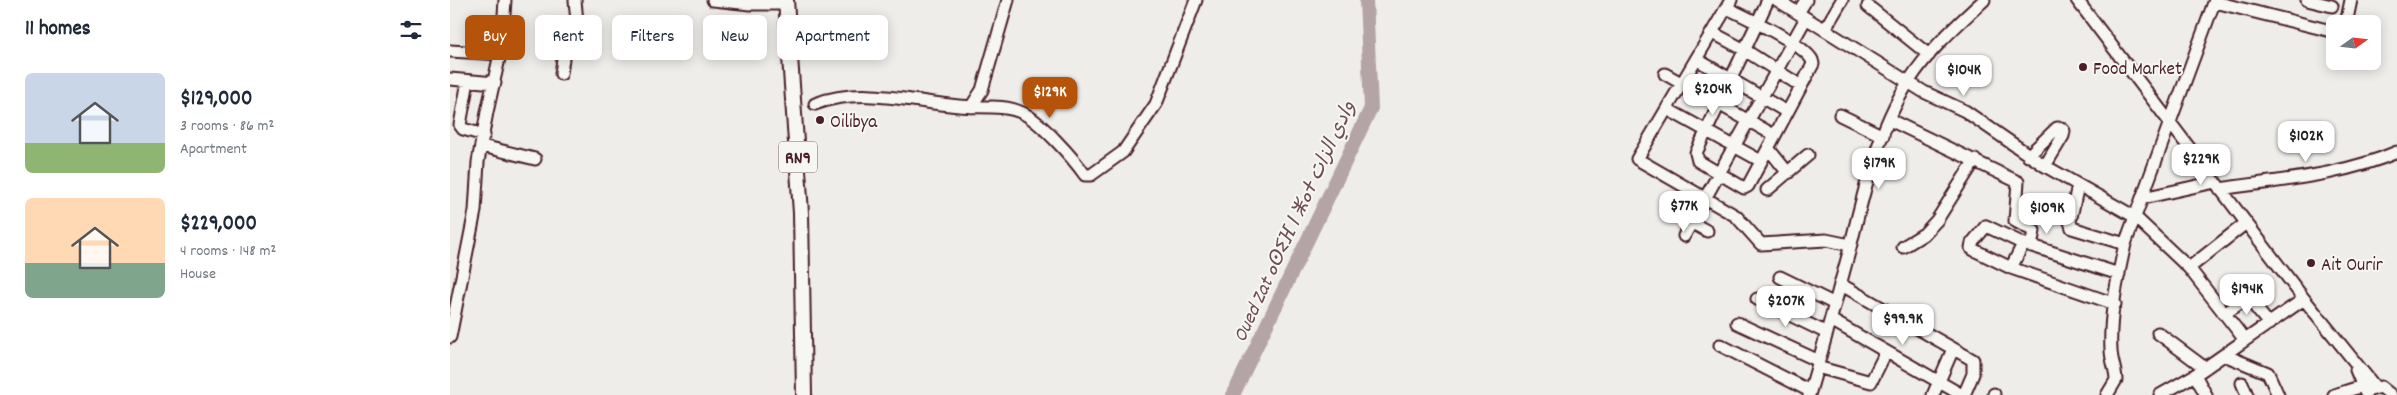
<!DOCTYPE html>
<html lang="en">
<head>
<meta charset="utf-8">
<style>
  body { margin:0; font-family:Dekko,"Playpen Sans Arabic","Noto Sans Tifinagh",sans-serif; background:#f2f2f3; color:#1f2937; height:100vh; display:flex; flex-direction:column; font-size:19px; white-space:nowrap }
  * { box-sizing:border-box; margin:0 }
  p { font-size:16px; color:#747a83 }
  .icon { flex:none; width:28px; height:28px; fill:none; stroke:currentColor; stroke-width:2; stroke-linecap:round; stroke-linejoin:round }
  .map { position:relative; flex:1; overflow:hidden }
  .panel { display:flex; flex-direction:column; background:#fff; width:450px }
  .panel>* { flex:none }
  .top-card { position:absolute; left:15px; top:15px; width:475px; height:45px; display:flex; gap:10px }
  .needle { width:32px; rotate:75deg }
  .controls { position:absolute; left:1876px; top:15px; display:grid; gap:10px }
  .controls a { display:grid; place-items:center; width:55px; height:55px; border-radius:8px; background:#fff; box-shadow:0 2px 12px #0003; font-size:25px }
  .price { position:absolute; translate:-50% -42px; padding:0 11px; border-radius:10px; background:#fff; color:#222; font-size:16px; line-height:32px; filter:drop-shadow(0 1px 2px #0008) }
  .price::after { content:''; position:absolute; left:50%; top:30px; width:15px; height:11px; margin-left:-8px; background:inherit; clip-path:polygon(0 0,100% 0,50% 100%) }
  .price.selected { background:#b45309; color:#fff }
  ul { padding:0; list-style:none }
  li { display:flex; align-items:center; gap:15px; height:125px; padding:0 25px }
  li span { display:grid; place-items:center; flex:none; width:140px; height:100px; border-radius:8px; color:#555 }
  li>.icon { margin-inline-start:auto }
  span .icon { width:60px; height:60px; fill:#fffc; stroke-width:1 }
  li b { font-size:21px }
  h2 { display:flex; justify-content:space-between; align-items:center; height:60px; padding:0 25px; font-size:21px }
  .pill { padding:0 18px; border-radius:8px; background:#fff; box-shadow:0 2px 12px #0003; font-size:18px; line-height:45px }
  .pill.selected { background:#b45309; color:#fff }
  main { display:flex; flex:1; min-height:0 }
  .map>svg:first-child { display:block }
</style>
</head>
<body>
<main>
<section class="panel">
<h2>11 homes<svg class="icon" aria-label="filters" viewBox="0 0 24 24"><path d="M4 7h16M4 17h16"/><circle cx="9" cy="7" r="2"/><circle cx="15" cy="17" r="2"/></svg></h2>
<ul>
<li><span style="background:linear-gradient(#c9d6e8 70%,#8fb573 0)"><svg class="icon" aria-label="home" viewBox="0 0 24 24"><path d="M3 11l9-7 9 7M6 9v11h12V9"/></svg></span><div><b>$129,000</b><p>3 rooms · 86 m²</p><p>Apartment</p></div></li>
<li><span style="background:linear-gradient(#ffd9b3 65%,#7fa58c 0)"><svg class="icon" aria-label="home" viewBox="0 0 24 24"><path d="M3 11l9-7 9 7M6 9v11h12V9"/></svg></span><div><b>$229,000</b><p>4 rooms · 148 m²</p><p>House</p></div></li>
</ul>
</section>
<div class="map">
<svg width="1947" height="395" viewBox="0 0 1947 395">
  <rect width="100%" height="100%" fill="#efedea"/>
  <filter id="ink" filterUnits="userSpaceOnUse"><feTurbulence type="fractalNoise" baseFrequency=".02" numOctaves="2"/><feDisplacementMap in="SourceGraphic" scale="10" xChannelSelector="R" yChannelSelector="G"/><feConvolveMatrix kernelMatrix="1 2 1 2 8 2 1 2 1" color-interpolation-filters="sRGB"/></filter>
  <g filter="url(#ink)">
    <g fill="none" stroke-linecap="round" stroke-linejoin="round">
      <!-- river -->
      <path stroke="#b4a4a5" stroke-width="14" d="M783 395 921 108 916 0"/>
      <!-- minor casing -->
      <g stroke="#4a1f2b" stroke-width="15">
        <path id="minor" d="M263 0 300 4H336
          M1281 0 1187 159 1286 216 1311 244 1376 240 1400 245
          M1327 0 1474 92 1515 111 1595 166 1685 217 1739 268 1795 340
          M1627 0 1854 299 1925 387
          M1857 0 1882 6
          M1765 2 1885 32
          M1418 6 1479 55
          M1277 8C1295 17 1353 43 1362 60L1363 64 1298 186 1294 188 1248 161 1246 153 1318 0
          M1348 13 1356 0
          M1896 24 1901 0
          M1375 29 1392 0
          M1263 33 1293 49 1351 86
          M0 51 50 54
          M1246 59 1337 112
          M111 74 115 43 128 33 125 0
          M1215 74 1324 135
          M0 79 45 83
          M18 81 10 125 13 129 34 135
          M365 104C411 86 461 102 509 106 530 108 553 104 573 113 591 122 623 158 635 175H641L673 152 706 104 746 0
          M521 107 532 90 558 0
          M1217 109 1311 161
          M1390 115 1433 136
          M1440 120 1568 182 1565 221 1584 231 1581 246
          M32 146 85 159
          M1318 148 1338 173
          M1578 156 1607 128H1611L1614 131 1613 136 1595 166
          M1628 185 1620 222 1622 228 1675 244
          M1770 189C1830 180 1891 176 1947 152
          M1317 190 1358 155
          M1693 198 1765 182
          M1222 212 1257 231
          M1234 236 1356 18
          M1453 247 1474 234 1487 220 1525 160
          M1561 268 1524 250 1521 248 1522 243 1536 226 1574 244
          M1739 268 1796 223
          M1330 277 1385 304
          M1390 284 1523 360V374L1514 395
          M1307 299 1377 333
          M1665 304 1561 268 1572 246 1576 244 1669 274
          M1774 314 1798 298 1819 324
          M1381 320 1512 395
          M1287 323 1369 361
          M1708 333 1755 368
          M0 337 25 211 28 162 37 112 52 45 55 0
          M1270 345 1360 391
          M1774 355 1818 373 1828 395
          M1367 367 1421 382 1436 352
          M1906 370 1916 394
          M1745 375 1756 395
          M1792 383 1797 395
          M1920 390 1931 387 1941 395
          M1359 395C1373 348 1386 300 1399 252 1413 195 1427 131 1459 81 1479 50 1507 25 1534 0
          M1483 395 1503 349
          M1544 395V394
          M1657 395 1666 380C1666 370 1661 360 1661 350 1659 315 1668 277 1675 244L1765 0
          M1710 395 1745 375 1854 299
          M1884 395 1913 386"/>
      </g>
      <!-- major casing -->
      <g stroke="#4a1f2b" stroke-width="18">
        <path id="major" d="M336 0 351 213 354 395"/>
      </g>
      <!-- minor -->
      <use href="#minor" stroke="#f6f6f2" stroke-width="11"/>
      <!-- major -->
      <use href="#major" stroke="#f6f6f2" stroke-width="14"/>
    </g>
  </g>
  <!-- markers -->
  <g fill="#4a1f2b" stroke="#f6f6f2" stroke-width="2">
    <circle cx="1633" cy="67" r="5"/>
    <circle cx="370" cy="120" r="5"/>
    <circle cx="1861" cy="263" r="5"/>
  </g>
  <g text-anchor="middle" stroke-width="4" stroke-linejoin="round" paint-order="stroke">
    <!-- shield labels -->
    <rect fill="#f6f6f2" stroke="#7e6067" stroke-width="1" x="329" y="141.5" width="38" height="31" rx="4"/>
    <g font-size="18" font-weight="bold" fill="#4a1f2b">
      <text x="348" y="163">RN9</text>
    </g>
    <!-- poi labels -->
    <g font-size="19" fill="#4a1f2b" stroke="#f6f6f2" text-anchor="start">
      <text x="1643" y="74">Food Market</text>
      <text x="380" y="127">Oilibya</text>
      <text x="1871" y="270">Ait Ourir</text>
    </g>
    <!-- water labels -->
    <g font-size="20" font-style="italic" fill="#6f4e56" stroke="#f6f6f2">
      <text transform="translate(843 221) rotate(-65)" y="7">Oued Zat ⴰⵙⵉⴼ ⵏ ⵥⴰⵜ وادي الزات</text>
    </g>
  </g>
</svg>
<div class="controls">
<a><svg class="needle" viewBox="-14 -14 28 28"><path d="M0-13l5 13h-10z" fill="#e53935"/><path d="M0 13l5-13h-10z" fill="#747a83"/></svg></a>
</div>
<b class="price" style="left:1514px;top:97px">$104K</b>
<b class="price" style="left:1263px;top:116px">$204K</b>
<b class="price selected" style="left:600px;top:119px">$129K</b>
<b class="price" style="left:1856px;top:163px">$102K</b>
<b class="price" style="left:1751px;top:186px">$229K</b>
<b class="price" style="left:1429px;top:190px">$179K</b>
<b class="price" style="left:1234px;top:233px">$77K</b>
<b class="price" style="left:1597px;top:235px">$109K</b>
<b class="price" style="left:1797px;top:316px">$194K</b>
<b class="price" style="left:1336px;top:328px">$207K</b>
<b class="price" style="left:1453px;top:346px">$99.9K</b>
<div class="top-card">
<a class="pill selected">Buy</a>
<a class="pill">Rent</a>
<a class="pill">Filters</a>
<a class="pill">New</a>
<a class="pill">Apartment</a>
</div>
</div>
</main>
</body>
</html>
